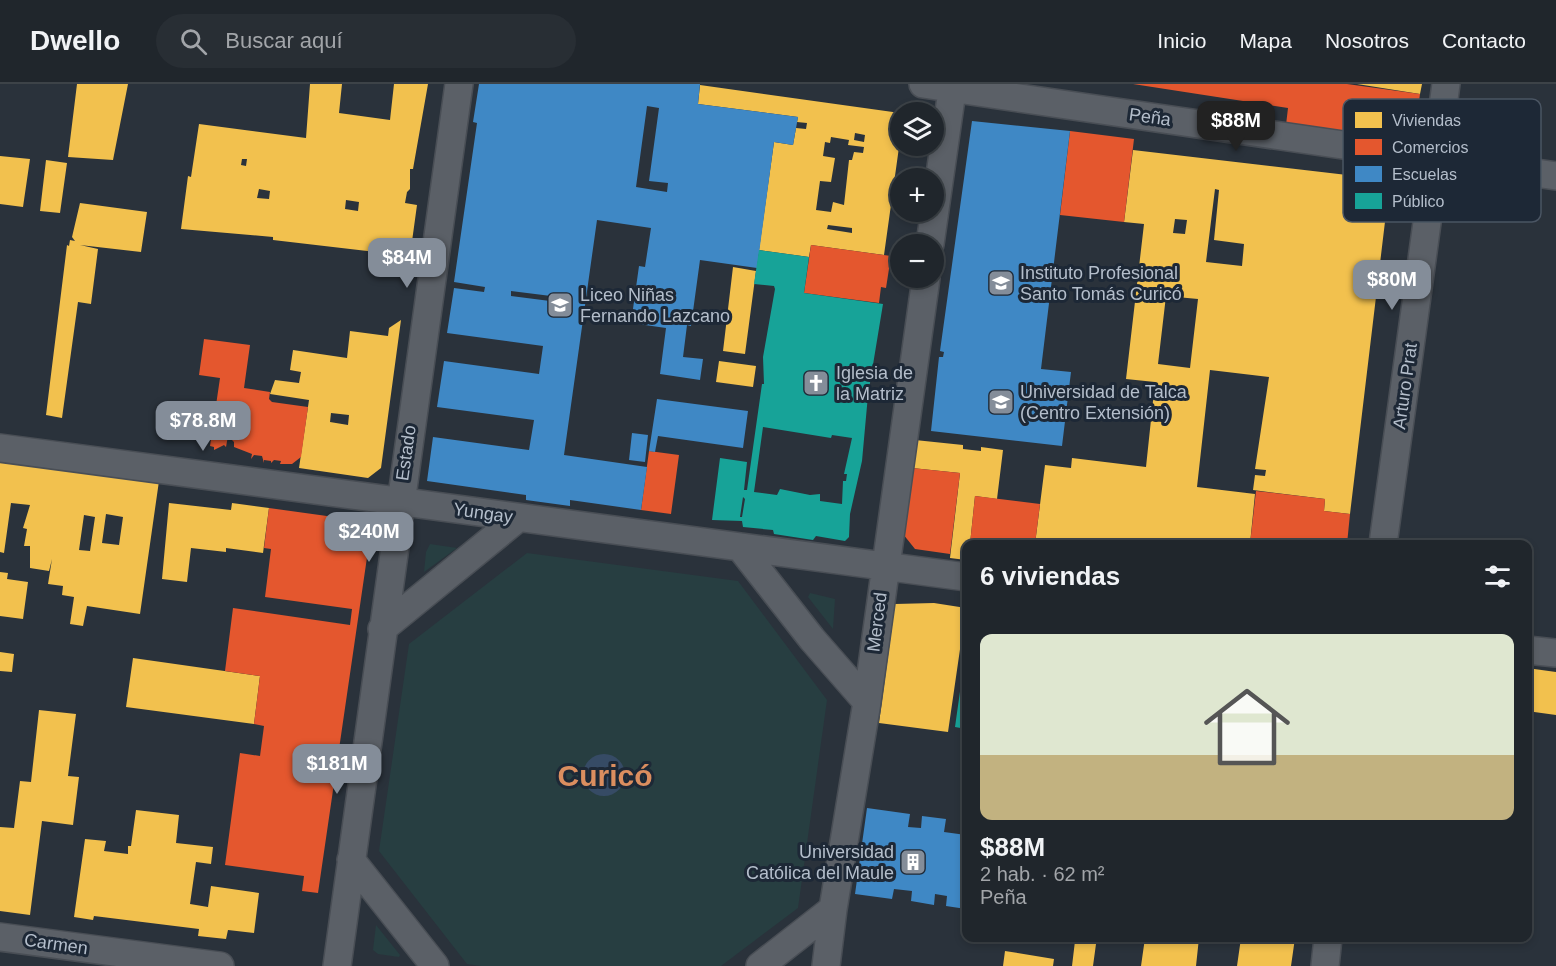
<!DOCTYPE html>
<html lang="es">
<head>
<meta charset="utf-8">
<style>
  body { margin:0; font-family:Helvetica,sans-serif; background:#282e34; color:#f1f3f6; height:100vh; display:flex; flex-direction:column; font-size:22px; white-space:nowrap }
  * { box-sizing:border-box; margin:0 }
  p { font-size:20px; color:#a2a5a9 }
  .icon { flex:none; width:33px; height:33px; fill:none; stroke:currentColor; stroke-width:2; stroke-linecap:round; stroke-linejoin:round }
  .map { position:relative; flex:1; overflow:hidden }
  .side { position:absolute; left:962px; top:456px; width:570px; height:402px; display:flex; flex-direction:column; background:#20262c; border-radius:12px; box-shadow:0 3px 9px #0003,0 0 0 2px #3d4348 }
  .side>* { flex:none }
  .buttons { position:absolute; left:890px; top:18px; display:grid; gap:12px }
  .buttons a { display:grid; place-items:center; width:54px; height:54px; border-radius:50%; background:#20262c; box-shadow:0 3px 9px #0003,0 0 0 2px #3d4348; font-size:30px }
  .price { position:absolute; translate:-50% -51px; padding:0 14px; border-radius:12px; background:#848d99; color:#fff; font-size:20px; line-height:39px; filter:drop-shadow(0 2px 3px #0008) }
  .price::after { content:''; position:absolute; left:50%; top:36px; width:18px; height:14px; margin-left:-9px; background:inherit; clip-path:polygon(0 0,100% 0,50% 100%) }
  .price.active { background:#222; color:#fff }
  ul { padding:0; list-style:none }
  li { display:grid; align-content:center; gap:12px; height:318px; padding:0 18px }
  li span { display:grid; place-items:center; height:186px; border-radius:12px; color:#555 }
  li>.icon { margin-inline-start:auto }
  span .icon { width:108px; height:108px; fill:#fffc; stroke-width:1 }
  li b { font-size:26px }
  h2 { display:flex; justify-content:space-between; align-items:center; height:72px; padding:0 18px; font-size:26px }
  header { display:flex; align-items:center; gap:36px; box-sizing:border-box; height:84px; padding:0 30px; background:#20262c; border-bottom:2px solid #3d4348 }
  header strong { font-size:28px }
  nav { display:flex; gap:33px; margin-inline-start:auto; font-size:21px }
  .search { width:420px; height:54px; background:#282e34; display:flex; align-items:center; gap:15px; box-sizing:border-box; padding:0 21px; border-radius:33px; color:#a2a5a9; font-size:22px }
  .map>svg:first-child { display:block }
</style>
</head>
<body>
<header>
<strong>Dwello</strong>
<div class="search"><svg class="icon" aria-label="search" viewBox="0 0 24 24"><circle cx="10" cy="10" r="6"/><path d="M15 15l6 6"/></svg>Buscar aquí</div>
<nav><a>Inicio</a><a>Mapa</a><a>Nosotros</a><a>Contacto</a></nav>
</header>
<div class="map">
<svg width="1556" height="882" viewBox="0 0 1556 882">
  <rect width="100%" height="100%" fill="#2a323b"/>
  <!-- green -->
  <path fill="#273e41" d="M430 460 457 464 424 488 426 468Z
    M527 469 738 497 827 616 798 824 721 882H481L467 880 379 767 409 560Z
    M810 509 835 515 833 545 808 513Z
    M376 841 400 871 399 873 378 870 373 866Z"/>
  <!-- water -->
  <path fill="#364b65" d="M583 691a21 21 0 1 1 42 0a21 21 0 1 1-42 0Z"/>
  <!-- homes -->
  <path fill="#f2c14e" fill-rule="evenodd" d="M77 0H128L113 76 68 73Z
    M310 0H342L339 29 390 36 394 0H428L413 85H410V105L407 108 405 119 417 121 410 172 273 156V153L181 145 188 92 191 93 199 40 306 54ZM242 75H247L246 82 241 81ZM259 105 270 107 269 115 257 114ZM346 116 359 118 358 127 345 125Z
    M1357 0H1422L1420 10Z
    M700 1 900 29V56L884 171 811 161 809 173 759 166 774 58 793 61 796 44 806 45 807 39 797 38 798 33 698 20ZM855 49 865 51 864 58 854 56ZM831 53 849 56 848 61 864 63 863 69 854 68 852 76H849L844 121 833 118 831 128 816 126 820 97 831 98 835 74 823 72 825 58 830 59ZM828 141 852 144V149L827 145Z
    M1133 66 1390 96 1350 430 1324 427 1325 415 1253 406 1255 391 1265 392 1266 386 1255 385 1269 293 1210 286 1197 403 1255 410 1250 460H1035L1045 381 1071 384 1072 374 1146 383 1155 298 1126 295 1144 140 1124 138ZM1215 105 1219 106 1214 156 1244 160 1242 182 1206 178ZM1175 135 1187 136 1185 150 1173 149ZM1166 212 1198 215 1190 284 1158 280Z
    M0 72 30 75 23 123 0 120Z
    M46 76 67 79 60 129 40 127Z
    M80 119 147 128 141 168 80 161 98 165 91 220 78 218 62 334 46 331 67 161 69 162 70 156 75 157 72 153Z
    M733 183 756 187 745 270 723 267Z
    M401 236 381 384 368 394 299 384 309 316 270 310 275 296 299 299 301 288 290 286 293 266 347 274 350 247 388 252 389 244ZM331 329 349 331 348 341 330 338Z
    M719 277 756 282 753 303 716 298Z
    M915 356 963 361V365L981 367V363L1003 366 997 415 975 412 970 460H966V476L950 474 960 389 912 384Z
    M0 375 107 392V390L159 397 140 530 87 522 83 542 70 540 74 513 62 511 63 502 48 500 52 475 49 487 30 484V462H24L27 445 23 444 30 421 11 419 4 469 0 468ZM106 430 123 433 119 461 102 459ZM84 431 95 433 90 467 79 466Z
    M169 419 231 426 232 419 269 424 263 469 226 464V468L191 464 187 498 162 495Z
    M0 488 8 489 7 495 28 498 23 535 0 532Z
    M934 519 966 524 948 648 879 639 895 520Z
    M0 568 14 570 12 588 0 587Z
    M133 574 260 592 254 640 126 623Z
    M1527 584 1556 588V631L1527 627Z
    M39 626 76 630 68 692 79 693 73 741 42 737 30 831 0 827V743L14 744 20 697 31 698Z
    M136 726 179 731 176 759 213 763 211 780 196 778 190 820 208 823 211 802 259 809 254 849 228 846 226 855 198 852 199 845 94 832 93 836 74 833 85 755 106 757 104 767 128 770V762H131Z
    M1145 854H1199L1196 882H1141Z
    M1241 854H1295L1291 882H1237Z
    M1075 857 1096 860 1093 882H1072Z
    M1005 867 1054 875 1053 882H1003Z"/>
  <!-- shops -->
  <path fill="#e4572e" d="M1133 0H1347L1420 10 1415 44 1410 52 1400 56 1286 41 1288 24Z
    M1070 47 1134 55 1124 138 1060 131Z
    M811 161 891 172 886 204 881 203 879 219 804 209Z
    M204 255 250 261 244 304 270 308 269 315 272 318 308 323 301 373 292 380H280L281 377 274 376 271 379V377L264 376V379L262 372 254 371 251 375 252 370 234 363V358L228 352 226 363 224 361 214 366V363L210 362 220 294 199 291Z
    M649 367 679 371 671 430 641 426Z
    M912 384 960 389 950 470 915 465 903 450Z
    M1256 407 1325 415 1324 427 1350 430 1347 460H1250Z
    M975 412 1040 420 1035 460H970Z
    M269 424 363 437 362 445 371 446 318 809 302 807 304 792 225 781 240 669 260 672 264 642 254 640 260 592 225 587 233 524 350 541 352 525 265 513 271 465 264 464Z"/>
  <!-- schools -->
  <path fill="#3f88c5" fill-rule="evenodd" d="M479 0H700L698 20 798 33 793 61 774 58 757 184 700 176 691 242 687 241 683 273 703 275 700 296 660 290 666 244 631 239 639 182 645 183 651 144 597 136 564 371 647 383 641 426 570 416V422L526 416V411L427 397 433 353 529 366 534 336 437 323 444 277 539 290 543 262 447 249 454 204 484 208 485 203 454 198 477 39 473 38ZM647 22 659 24 649 97 668 99 667 108 636 103ZM511 207 551 212 550 217 511 212Z
    M972 37 1070 47 1041 285 1071 288 1062 362 931 347 939 273H943L944 268 940 267Z
    M657 315 748 327 743 364 658 352 655 368 649 367Z
    M632 349 648 351 645 378 629 376Z
    M867 724 910 730 908 743 921 744 922 732 946 735 944 748 966 751V825L946 822 947 812 935 810 934 821 911 817 912 807 894 805 892 815 855 810Z"/>
  <!-- public -->
  <path fill="#17a398" fill-rule="evenodd" d="M759 166 809 173 804 209 883 220 868 311 862 377 850 430 849 453 845 457 816 452 813 456 774 450 773 446 743 443 742 437 712 436 720 374 747 378 744 406H747L762 300H764L763 273 775 205 774 202 754 200ZM763 343 831 354 832 351 852 354 844 390H847L846 397H843L842 420 820 417V410L810 411 780 405 777 411 754 408ZM743 413 745 415 742 433H740Z
    M965 572H966V645L955 643Z"/>
  <g fill="none" stroke-linecap="round" stroke-linejoin="round">
    <!-- minor casing -->
    <g stroke="#494e55" stroke-width="30">
      <path id="minor" d="M923 0 1556 92
        M930 160 953 0
        M0 364 966 493
        M1383 460 1446 0
        M740 463 812 555 867 618
        M382 545 518 434
        M1527 566 1556 569
        M351 776 435 882
        M0 853 220 882
        M337 882 459 0
        M760 882 833 825
        M826 882 833 825 867 618 926 194
        M1325 882 1328 854"/>
    </g>
    <!-- minor -->
    <use href="#minor" stroke="#5b6067" stroke-width="27"/>
  </g>
  <!-- icons -->
  <defs>
    <g id="university-square" transform="scale(1.35)"><rect x="-9" y="-9" width="18" height="18" rx="4" fill="#848d99" stroke="#1d2836"/><path d="M0-5L7-2L0 1L-7-2ZM-4 1L0 2.5L4 1V4Q0 6-4 4Z" fill="#fff"/></g>
    <g id="school-square" transform="scale(1.35)"><rect x="-9" y="-9" width="18" height="18" rx="4" fill="#848d99" stroke="#1d2836"/><path d="M0-5L7-2L0 1L-7-2ZM-4 1L0 2.5L4 1V4Q0 6-4 4Z" fill="#fff"/></g>
    <g id="church-square" transform="scale(1.35)"><rect x="-9" y="-9" width="18" height="18" rx="4" fill="#848d99" stroke="#1d2836"/><path d="M-1.2-6h2.4v3.5h3.3v2.4h-3.3V6h-2.4V-.1h-3.3v-2.4h3.3Z" fill="#fff"/></g>
    <g id="building-square" transform="scale(1.35)"><rect x="-9" y="-9" width="18" height="18" rx="4" fill="#848d99" stroke="#1d2836"/><path d="M-4-6H4V6H1V3H-1V6H-4ZM-2.5-4.3h1.7v1.8h-1.7ZM.8-4.3h1.7v1.8H.8ZM-2.5-1h1.7V.8h-1.7ZM.8-1h1.7V.8H.8Z" fill="#fff"/></g>
  </defs>
  <g fill-rule="evenodd">
    <use href="#university-square" x="1001" y="199"/>
    <use href="#school-square" x="560" y="221"/>
    <use href="#church-square" x="816" y="299"/>
    <use href="#university-square" x="1001" y="318"/>
    <use href="#building-square" x="913" y="778"/>
  </g>
  <g text-anchor="middle" stroke-width="6" stroke-linejoin="round" paint-order="stroke">
    <!-- street labels -->
    <g font-size="18" fill="#b4becb" stroke="#1d2836">
      <text transform="translate(1150 33) rotate(8)" y="6">Peña</text>
      <text transform="translate(1405 302) rotate(-82)" y="6">Arturo Prat</text>
      <text transform="translate(406 369) rotate(-82)" y="6">Estado</text>
      <text transform="translate(483 429) rotate(8)" y="6">Yungay</text>
      <text transform="translate(877 538) rotate(-83)" y="6">Merced</text>
      <text transform="translate(56 860) rotate(8)" y="6">Carmen</text>
    </g>
    <!-- poi labels -->
    <g font-size="18" fill="#b4becb" stroke="#1d2836" text-anchor="start">
      <text x="1020" y="195">Instituto Profesional<tspan x="1020" dy="21">Santo Tomás Curicó</tspan></text>
      <text x="580" y="217">Liceo Niñas<tspan x="580" dy="21">Fernando Lazcano</tspan></text>
      <text x="836" y="295">Iglesia de<tspan x="836" dy="21">la Matriz</tspan></text>
      <text x="1020" y="314">Universidad de Talca<tspan x="1020" dy="21">(Centro Extensión)</tspan></text>
      <text x="894" y="774" text-anchor="end">Universidad<tspan x="894" dy="21">Católica del Maule</tspan></text>
    </g>
    <!-- town labels -->
    <g font-size="30" font-weight="bold" fill="#db8e5f" stroke="#1d2836">
      <text x="605" y="702">Curicó</text>
    </g>
  </g>
  <!-- legend -->
  <rect x="1343" y="15" width="198" height="123" rx="9" fill="#1d2836" stroke="#4a5563" stroke-width="1.5"/>
  <rect x="1355" y="28" width="27" height="16" fill="#f2c14e"/>
  <rect x="1355" y="55" width="27" height="16" fill="#e4572e"/>
  <rect x="1355" y="82" width="27" height="16" fill="#3f88c5"/>
  <rect x="1355" y="109" width="27" height="16" fill="#17a398"/>
  <g font-size="16" fill="#b4becb">
    <text x="1392" y="42">Viviendas</text>
    <text x="1392" y="69">Comercios</text>
    <text x="1392" y="96">Escuelas</text>
    <text x="1392" y="123">Público</text>
  </g>
</svg>
<div class="buttons">
<a><svg class="icon" aria-label="layers" viewBox="0 0 24 24"><path d="M12 4l9 5-9 5-9-5zM3 14l9 5 9-5"/></svg></a>
<a>+</a>
<a>−</a>
</div>
<b class="price active" style="left:1236px;top:68px">$88M</b>
<b class="price" style="left:407px;top:205px">$84M</b>
<b class="price" style="left:1392px;top:227px">$80M</b>
<b class="price" style="left:203px;top:368px">$78.8M</b>
<b class="price" style="left:369px;top:479px">$240M</b>
<b class="price" style="left:337px;top:711px">$181M</b>
<section class="side">
<h2>6 viviendas<svg class="icon" aria-label="filters" viewBox="0 0 24 24"><path d="M4 7h16M4 17h16"/><circle cx="9" cy="7" r="2"/><circle cx="15" cy="17" r="2"/></svg></h2>
<ul>
<li><span style="background:linear-gradient(#dfe7d0 65%,#c2b280 0)"><svg class="icon" aria-label="home" viewBox="0 0 24 24"><path d="M3 11l9-7 9 7M6 9v11h12V9"/></svg></span><div><b>$88M</b><p>2 hab. · 62 m²</p><p>Peña</p></div></li>
</ul>
</section>
</div>
</body>
</html>
